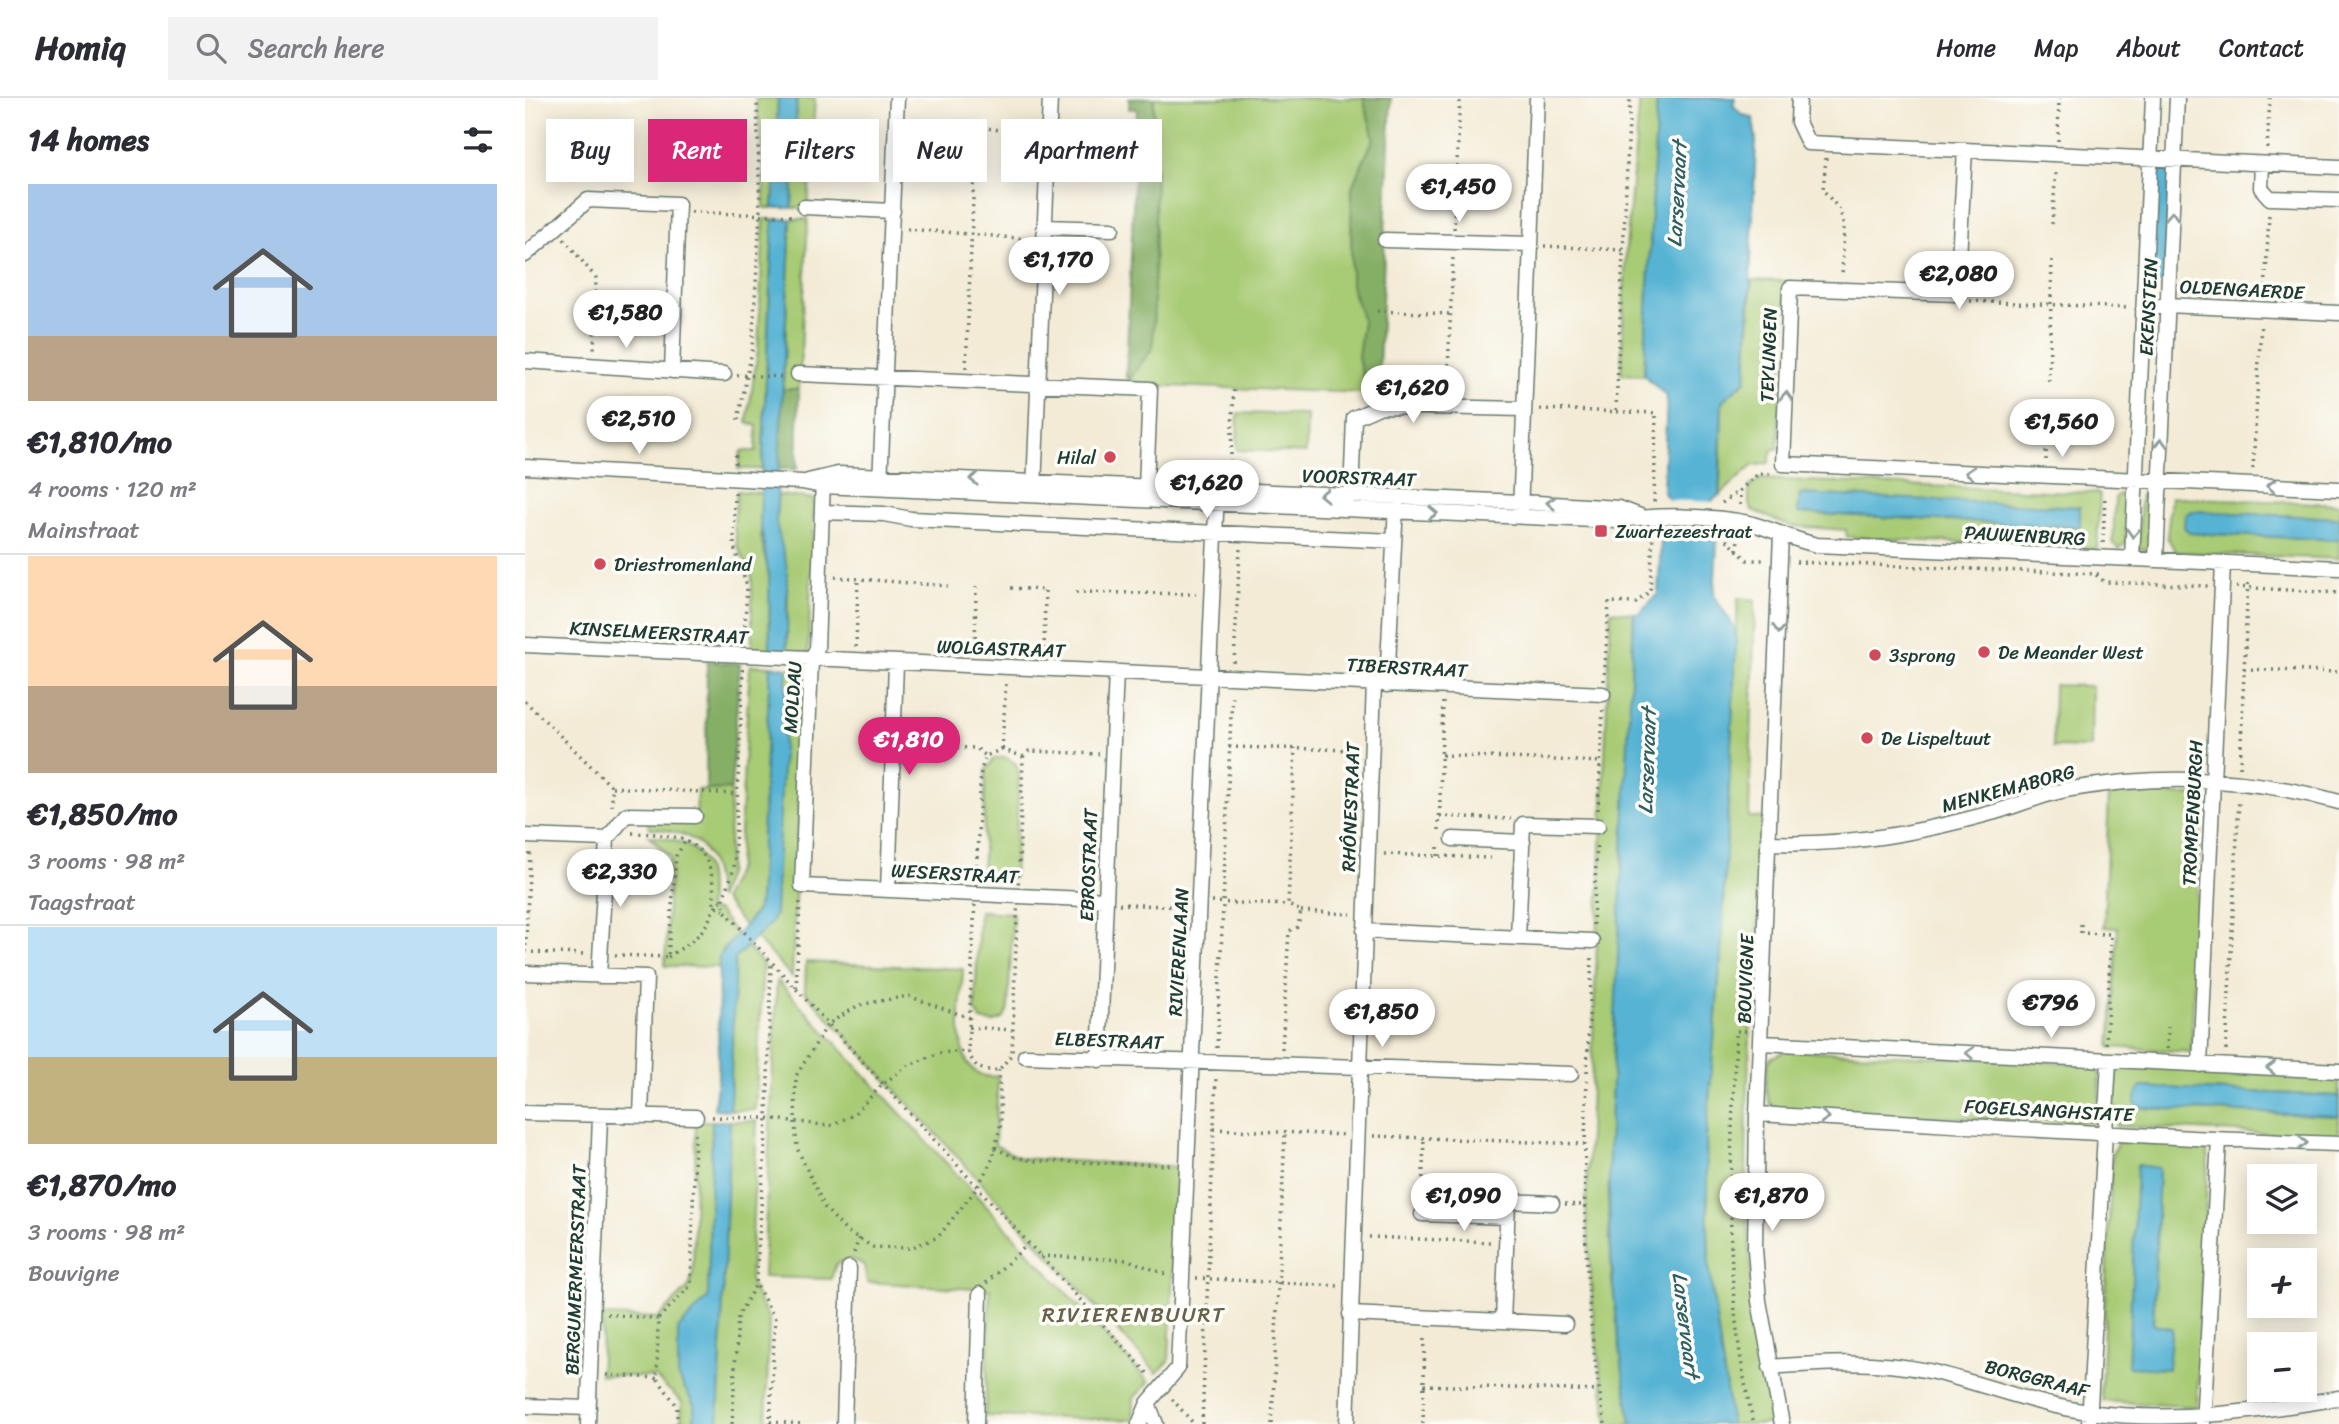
<!DOCTYPE html>
<html lang="en">
<head>
<meta charset="utf-8">
<style>
  body { margin:0; font-family:Sriracha,sans-serif; background:#f2f2f3; color:#2b2b33; height:100vh; display:flex; flex-direction:column; font-size:26px; white-space:nowrap }
  * { box-sizing:border-box; margin:0 }
  p { font-size:23px; color:#7c7c81 }
  .icon { flex:none; width:38px; height:38px; fill:none; stroke:currentColor; stroke-width:2; stroke-linecap:round; stroke-linejoin:round }
  .map { position:relative; flex:1; overflow:hidden }
  .drawer { display:flex; flex-direction:column; background:#fff; width:525px }
  .drawer>* { flex:none }
  .top-card { position:absolute; left:21px; top:21px; width:665px; height:63px; display:flex; gap:14px }
  .buttons { position:absolute; left:1722px; top:1066px; display:grid; gap:14px }
  .buttons a { display:grid; place-items:center; width:70px; height:70px; border-radius:0px; background:#fff; box-shadow:0 4px 18px #0003; font-size:35px }
  .price { position:absolute; translate:-50% -60px; padding:0 16px; border-radius:24px; background:#fff; color:#222; font-size:23px; line-height:46px; filter:drop-shadow(0 2px 4px #0008) }
  .price::after { content:''; position:absolute; left:50%; top:42px; width:21px; height:16px; margin-left:-10px; background:inherit; clip-path:polygon(0 0,100% 0,50% 100%) }
  .price.active { background:#db2777; color:#fff }
  ul { padding:0; list-style:none }
  li { display:grid; align-content:center; gap:14px; height:371px; padding:0 28px }
  li+li { border-top:2px solid #e1e1e2 }
  li span { display:grid; place-items:center; height:217px; border-radius:0px; color:#555 }
  li>.icon { margin-inline-start:auto }
  span .icon { width:126px; height:126px; fill:#fffc; stroke-width:1 }
  li b { font-size:30px }
  h2 { display:flex; justify-content:space-between; align-items:center; height:84px; padding:0 28px; font-size:30px }
  .tag { padding:0 24px; border-radius:0px; background:#fff; box-shadow:0 4px 18px #0003; font-size:24px; line-height:63px }
  .tag.active { background:#db2777; color:#fff }
  header { display:flex; align-items:center; gap:42px; box-sizing:border-box; height:98px; padding:0 35px; background:#fff; border-bottom:2px solid #e1e1e2 }
  header strong { font-size:33px }
  nav { display:flex; gap:38px; margin-inline-start:auto; font-size:24px }
  .search { width:490px; height:63px; background:#f2f2f3; display:flex; align-items:center; gap:18px; box-sizing:border-box; padding:0 24px; border-radius:0px; color:#7c7c81; font-size:26px }
  main { display:flex; flex:1; min-height:0 }
  .map>svg:first-child { display:block }
</style>
</head>
<body>
<header>
<strong>Homiq</strong>
<div class="search"><svg class="icon" aria-label="search" viewBox="0 0 24 24"><circle cx="10" cy="10" r="6"/><path d="M15 15l6 6"/></svg>Search here</div>
<nav><a>Home</a><a>Map</a><a>About</a><a>Contact</a></nav>
</header>
<main>
<section class="drawer">
<h2>14 homes<svg class="icon" aria-label="filters" viewBox="0 0 24 24"><path d="M4 7h16M4 17h16"/><circle cx="9" cy="7" r="2"/><circle cx="15" cy="17" r="2"/></svg></h2>
<ul>
<li><span style="background:linear-gradient(#a9c7e8 70%,#b9a48a 0)"><svg class="icon" aria-label="home" viewBox="0 0 24 24"><path d="M3 11l9-7 9 7M6 9v11h12V9"/></svg></span><div><b>€1,810/mo</b><p>4 rooms · 120 m²</p><p>Mainstraat</p></div></li>
<li><span style="background:linear-gradient(#ffd9b3 60%,#b9a48a 0)"><svg class="icon" aria-label="home" viewBox="0 0 24 24"><path d="M3 11l9-7 9 7M6 9v11h12V9"/></svg></span><div><b>€1,850/mo</b><p>3 rooms · 98 m²</p><p>Taagstraat</p></div></li>
<li><span style="background:linear-gradient(#bfe0f5 60%,#c2b280 0)"><svg class="icon" aria-label="home" viewBox="0 0 24 24"><path d="M3 11l9-7 9 7M6 9v11h12V9"/></svg></span><div><b>€1,870/mo</b><p>3 rooms · 98 m²</p><p>Bouvigne</p></div></li>
</ul>
</section>
<div class="map">
<svg width="1814" height="1326" viewBox="0 0 1814 1326">
  <rect width="100%" height="100%" fill="#fdfcf7"/>
  <filter id="ink" filterUnits="userSpaceOnUse"><feTurbulence type="fractalNoise" baseFrequency=".0143" numOctaves="2"/><feDisplacementMap in="SourceGraphic" scale="14" xChannelSelector="R" yChannelSelector="G"/><feConvolveMatrix kernelMatrix="1 2 1 2 8 2 1 2 1" color-interpolation-filters="sRGB"/></filter>
  <filter id="wash" filterUnits="userSpaceOnUse"><feTurbulence type="fractalNoise" baseFrequency=".00686" numOctaves="4" result="noise"/><feDisplacementMap in="SourceGraphic" scale="28" xChannelSelector="R" yChannelSelector="G"/><feGaussianBlur stdDeviation="1.57" result="paint"/><feColorMatrix in="noise" values="0 0 0 0 0 0 0 0 0 0 0 0 0 0 0 0 0 1.4 0 .05"/><feComposite in="paint" operator="in"/></filter>
  <g filter="url(#wash)">
    <rect width="100%" height="100%" fill="#f3ebd6"/>
    <!-- green -->
    <path fill="#a8cb75" stroke="#648454" stroke-width="2" fill-rule="evenodd" d="M231 0H253L248 110H239V63Z
      M272 0H290L283 110H267Z
      M629 0H838L849 40 827 89 826 165 828 197 835 209 838 223 833 260 842 295 614 287 604 281 628 250Z
      M1115 0H1132L1119 277 1096 276 1101 151Z
      M239 121H248L237 371H213L216 353H231L232 328 222 324 233 252Z
      M266 121H283L274 291H258Z
      M1227 182 1261 183 1253 351H1247L1244 365 1227 368 1195 397 1197 303 1221 282Z
      M713 315 782 317 781 355 712 352Z
      M1235 381 1572 395 1575 397 1572 451 1322 439 1321 432 1265 428 1227 412 1224 407V389ZM1275 396 1555 409V429L1273 415Z
      M212 393 236 395V440L244 479 245 553 227 552V479L212 447 209 428Z
      M1594 396 1603 397 1601 445 1594 451 1588 445 1590 400Z
      M253 397 289 401 283 555 262 554 263 495 251 425Z
      M1616 397 1628 398 1626 451H1613Z
      M1646 399 1814 406V420L1667 413 1665 435 1814 442V461L1651 454 1642 439Z
      M1213 500 1230 502 1224 719 1240 720C1232 856 1216 994 1223 1130 1227 1196 1236 1261 1247 1326H1206L1184 1169 1181 1040 1196 857Z
      M1086 513 1109 515 1083 1104 1087 1184 1106 1326H1083L1069 1226 1061 1108Z
      M225 567 245 568 234 806 220 829 198 801 213 769Z
      M262 570 279 571 267 879 231 840 246 825Z
      M1529 587 1567 588 1566 650 1528 649Z
      M480 659 491 666 494 676 489 780H457L461 672 469 661Z
      M206 691 203 773 193 801C188 750 176 735 125 730L122 724H171L172 692Z
      M1584 694 1677 698 1666 954 1585 949 1593 830 1579 829Z
      M124 738C176 743 188 760 183 812L193 813 212 837 197 851 194 869 140 868 145 759Z
      M454 813 488 815 483 911 479 920 468 925 456 922 450 912Z
      M222 849 238 866 230 1012H205L208 872 210 860Z
      M281 864 438 871C437 901 421 986 473 978L470 1047 495 1060 652 1069 644 1263 632 1275 280 894Z
      M252 882 624 1284 609 1300 608 1322 460 1318 465 1192 342 1184 339 1167 328 1161 311 1166 306 1181 238 1179Z
      M1262 952 1563 966 1575 975 1573 1021 1570 1025 1263 1013 1248 1009C1238 998 1239 974 1245 960Z
      M1598 968 1814 978V998L1616 989 1610 999 1617 1010 1814 1018V1039L1592 1028 1589 1013 1592 974Z
      M171 1023H187L183 1200 153 1232V1278L169 1307V1326H156L157 1304 130 1279 75 1277 78 1218 133 1220 164 1189 168 1175Z
      M205 1023H232L225 1185 244 1221 241 1326H193Z
      M1593 1044 1679 1048 1683 1059 1672 1309 1578 1303 1576 1292 1587 1056ZM1612 1067 1634 1071 1628 1227Z"/>
    <!-- forest -->
    <path fill="#86af66" stroke="#52764d" stroke-width="2" d="M604 0H629L627 50 631 67 628 250 604 281 601 280 612 11H604Z
      M838 0H866L853 292 842 295 833 260 838 223 826 187 827 89 849 40Z
      M258 291H274L272 371H254Z
      M182 563 215 566 206 691 181 692Z"/>
    <!-- water -->
    <path fill="#56b3d4" stroke="#3a7884" stroke-width="2" d="M253 0H272L267 110H248Z
      M1132 0H1210L1208 7 1216 16 1228 20 1231 43 1221 282 1197 303 1194 397 1187 403 1185 438 1192 445 1189 498 1210 530 1211 543 1196 857 1181 1040 1184 1169 1206 1326H1106C1090 1234 1082 1141 1084 1047L1109 515H1114L1133 496 1136 442 1143 436 1144 401 1138 394 1142 299 1119 277Z
      M1630 66 1645 67 1639 186H1626Z
      M248 121H266L251 425 262 469V554L245 553 244 479 235 423Z
      M1275 396 1555 409V429L1273 415Z
      M1667 413 1814 420V442L1665 435 1659 429 1660 417Z
      M245 568 262 570 250 816 246 825 210 860 205 1012 189 1011 193 978 194 858 231 814 234 806Z
      M1616 989 1814 998V1018L1617 1010 1610 1005 1612 993Z
      M187 1023H205L193 1326H169V1307L153 1278V1231L183 1200Z
      M1612 1067 1634 1070 1628 1227 1647 1230 1643 1271 1603 1269Z"/>
    <!-- pier -->
    <path fill="#f3ebd6" d="M1142 402 1189 404 1188 438 1140 436Z"/>
  </g>
  <g filter="url(#ink)">
    <g fill="none" stroke-linecap="round" stroke-linejoin="round">
      <!-- street casing -->
      <g stroke="#697a6d" stroke-width="17">
        <path id="street" d="M1274 0 1273 24 1283 45 1814 69
          M1440 52 1432 196 1265 190 1258 366 1814 391
          M1737 66 1736 90 1745 100 1814 102
          M279 109 368 113
          M519 129 587 131
          M860 142 1006 146
          M0 157 63 102 153 106 147 273
          M1618 211 1642 207 1814 215
          M0 263 199 276
          M273 276 625 291 621 390
          M0 369 277 384 297 388 1092 423C1130 416 1186 417 1224 425 1247 431 1268 442 1292 447L1814 470
          M298 381 292 550 286 562 277 788 581 802
          M283 383 313 376 996 404 1094 410 1115 418
          M355 385 372 0
          M509 391 525 0
          M826 398 829 320 856 308 999 311
          M298 414 359 416 386 421 869 443
          M995 414 1012 0
          M1256 436 1232 1016 1230 1151 1234 1203 1257 1326
          M1607 461 1628 0
          M1631 462 1652 0
          M0 547 1078 596
          M862 587 871 407
          M0 738 82 741 101 717 170 718
          M928 741 998 744
          M1245 745C1324 748 1394 735 1470 714 1495 707 1520 695 1546 691 1635 676 1727 679 1814 704
          M363 792 371 565
          M839 833 1067 843
          M993 840 998 726 1073 728
          M0 875 121 879 116 1018
          M74 878 82 741
          M1236 945 1814 973
          M500 958 1046 976
          M574 962 591 574
          M1675 967 1698 465
          M0 1015 171 1019
          M1232 1016C1426 1026 1620 1040 1814 1046
          M897 1116 982 1119
          M825 1216 1040 1226
          M978 1223 983 1103 1027 1105
          M1245 1269C1299 1265 1350 1262 1404 1273 1457 1285 1510 1307 1564 1314 1647 1325 1732 1314 1814 1300
          M623 1305 631 1326
          M0 1308 64 1310
          M63 1326 75 1019
          M319 1326 324 1170
          M451 1326 455 1196
          M614 1326 623 1305 653 1270 692 393
          M822 1326 849 586
          M1564 1326 1584 962
          M1678 1326 1694 1042"/>
      </g>
      <!-- path -->
      <path stroke="#697a6d" stroke-width="3.5" stroke-dasharray="2 5" stroke-linecap="butt" d="M387 28 451 29 508 36
        M1533 43 1534 0
        M1742 50 1745 0
        M1301 60 1298 92 1315 112 1319 128 1317 179
        M166 114 266 118
        M1527 126 1531 72
        M382 131 504 141
        M929 131 935 0
        M39 141 71 180 69 254
        M1019 148 1098 152
        M1740 196 1744 116
        M1445 203 1605 210
        M852 213 926 216
        M441 270 451 29
        M212 277 260 279
        M1524 283 1527 162
        M922 295 928 159
        M1015 311 1131 315 1129 404
        M1091 312 1105 0
        M213 322 227 253 235 116 232 0
        M1521 362 1522 311
        M210 366 211 352
        M1728 371 1736 225
        M705 378 709 289
        M210 395 209 449 222 488 219 542
        M1197 405 1215 392
        M1215 407V392L1233 376H1245
        M1197 437 1222 462H1242
        M1578 445 1580 397
        M1212 452 1213 439
        M1271 464 1574 476
        M1571 477 1580 484 1683 488
        M310 479 423 488
        M1711 489 1814 495
        M486 490 520 492 519 557
        M551 494 671 496
        M331 549 333 481
        M450 553 451 489
        M709 565 715 450
        M218 571 209 771 198 801 200 813 625 1278
        M1719 571 1814 574
        M1079 583 1084 504 1111 505 1125 493 1128 433
        M0 603 87 689V708
        M418 649 451 650 461 658
        M704 649 832 652
        M477 651 498 659 487 956 474 972C456 973 450 971 443 953L456 672 461 658Z
        M477 651 481 583
        M917 657 1076 664
        M498 659 504 653 574 656
        M1715 669 1723 481
        M87 689 212 696
        M1073 712 1078 611
        M915 718 986 721
        M914 732 918 603
        M107 735C164 736 190 745 189 808L199 812
        M859 756 967 760
        M913 758V747
        M687 804 763 807
        M594 806 659 809
        M776 813 826 816
        M1556 826V835L1586 836 1581 948
        M1068 827 1072 744
        M0 854 61 856
        M90 857 143 859 151 758 161 742
        M143 859C156 850 170 843 179 830 187 819 187 810 198 801
        M0 862 5 754
        M271 890 275 803
        M445 920 383 898 334 907 303 926 271 978 270 1024 272 1050 300 1110 320 1132 348 1149 386 1150 413 1139 452 1090 468 1060 476 1025 474 972
        M444 929 487 932
        M1221 933H1211C1206 1064 1196 1197 1229 1326
        M692 950 707 594
        M757 951 764 833 773 829 776 813 763 807 770 650
        M1642 951 1643 929
        M1701 952 1714 701
        M1062 974 1067 856
        M1062 982C1057 1098 1059 1211 1080 1326
        M187 1019 242 1020 305 1028 328 1017 358 986 382 968 414 955 443 953
        M689 1031 819 1037
        M848 1038 1059 1046
        M470 1050 489 1059 510 1063 648 1067
        M897 1101 899 1040
        M1040 1106 1058 1107
        M844 1139 965 1144
        M329 1155 334 1140
        M515 1158 603 1162 643 1177
        M671 1180 814 1188
        M461 1185 503 1146
        M82 1216 133 1221
        M81 1277 132 1280
        M899 1287 1074 1293
        M647 1301 669 1326
        M245 1324 278 1326
        M152 1326V1308L132 1280 133 1221 166 1187 170 1035
        M207 1326 213 1218 231 1186
        M245 1326 250 1221 231 1186 242 1020 246 864
        M677 1326 691 978
        M747 1326 760 1034
        M898 1326 900 1236"/>
      <!-- street -->
      <use href="#street" stroke="#fff" stroke-width="14"/>
    </g>
    <!-- one-way arrows -->
    <defs><path id="oneway-chevron" d="M-2-3.5L2.5 0L-2 3.5" fill="none" stroke-width="1.6" stroke-linecap="round" stroke-linejoin="round" transform="scale(1.75)"/></defs>
    <g stroke="#8f9e9a">
      <use href="#oneway-chevron" transform="translate(1647 118) rotate(-87)"/>
      <use href="#oneway-chevron" transform="translate(1261 298) rotate(-88)"/>
      <use href="#oneway-chevron" transform="translate(1636 345) rotate(-88)"/>
      <use href="#oneway-chevron" transform="translate(1445 375) rotate(-177)"/>
      <use href="#oneway-chevron" transform="translate(449 381) rotate(-178)"/>
      <use href="#oneway-chevron" transform="translate(1746 388) rotate(-178)"/>
      <use href="#oneway-chevron" transform="translate(799 397) rotate(-178)"/>
      <use href="#oneway-chevron" transform="translate(1026 405) rotate(-177)"/>
      <use href="#oneway-chevron" transform="translate(908 415) rotate(2)"/>
      <use href="#oneway-chevron" transform="translate(1608 435) rotate(93)"/>
      <use href="#oneway-chevron" transform="translate(1254 531) rotate(92)"/>
      <use href="#oneway-chevron" transform="translate(1445 955) rotate(-177)"/>
      <use href="#oneway-chevron" transform="translate(1746 970) rotate(-178)"/>
      <use href="#oneway-chevron" transform="translate(1300 1019) rotate(3)"/>
      <use href="#oneway-chevron" transform="translate(1778 1045) rotate(2)"/>
    </g>
  </g>
  <!-- markers -->
  <g fill="#d1495b" stroke="#fdfcf7" stroke-width="2.5">
    <circle cx="585" cy="359" r="7"/>
    <rect x="1069" y="426" width="14" height="14" rx="3.5"/>
    <circle cx="75" cy="466" r="7"/>
    <circle cx="1459" cy="554" r="7"/>
    <circle cx="1350" cy="557" r="7"/>
    <circle cx="1342" cy="640" r="7"/>
  </g>
  <g text-anchor="middle" stroke-width="7" stroke-linejoin="round" paint-order="stroke">
    <!-- street labels -->
    <g font-size="19" fill="#1f3d34" stroke="#fdfcf7">
      <text transform="translate(1717 191) rotate(3)" y="7">OLDENGAERDE</text>
      <text transform="translate(1623 209) rotate(-87)" y="7">EKENSTEIN</text>
      <text transform="translate(1243 257) rotate(-88)" y="7">TEYLINGEN</text>
      <text transform="translate(834 379) rotate(2)" y="7">VOORSTRAAT</text>
      <text transform="translate(1500 437) rotate(3)" y="7">PAUWENBURG</text>
      <text transform="translate(134 534) rotate(3)" y="7">KINSELMEERSTRAAT</text>
      <text transform="translate(476 550) rotate(2)" y="7">WOLGASTRAAT</text>
      <text transform="translate(882 569) rotate(3)" y="7">TIBERSTRAAT</text>
      <text transform="translate(267 599) rotate(-86)" y="7">MOLDAU</text>
      <text transform="translate(1483 690) rotate(-15)" y="7">MENKEMABORG</text>
      <text transform="translate(825 709) rotate(-88)" y="7">RHÔNESTRAAT</text>
      <text transform="translate(1667 715) rotate(-87)" y="7">TROMPENBURGH</text>
      <text transform="translate(563 767) rotate(-88)" y="7">EBROSTRAAT</text>
      <text transform="translate(430 775) rotate(3)" y="7">WESERSTRAAT</text>
      <text transform="translate(653 854) rotate(-87)" y="7">RIVIERENLAAN</text>
      <text transform="translate(1220 881) rotate(-88)" y="7">BOUVIGNE</text>
      <text transform="translate(584 942) rotate(2)" y="7">ELBESTRAAT</text>
      <text transform="translate(1524 1012) rotate(3)" y="7">FOGELSANGHSTATE</text>
      <text transform="translate(50 1172) rotate(-88)" y="7">BERGUMERMEERSTRAAT</text>
      <text transform="translate(1512 1280) rotate(14)" y="7">BORGGRAAF</text>
    </g>
    <!-- poi labels -->
    <g font-size="19" fill="#1f3d34" stroke="#fdfcf7" text-anchor="start">
      <text x="571" y="366" text-anchor="end">Hilal</text>
      <text x="1090" y="440">Zwartezeestraat</text>
      <text x="89" y="473">Driestromenland</text>
      <text x="1473" y="561">De Meander West</text>
      <text x="1364" y="564">3sprong</text>
      <text x="1356" y="647">De Lispeltuut</text>
    </g>
    <!-- water labels -->
    <g font-size="21" font-style="italic" fill="#306064" stroke="#fdfcf7">
      <text transform="translate(1152 96) rotate(-87)" y="7">Larservaart</text>
      <text transform="translate(1122 663) rotate(-88)" y="7">Larservaart</text>
      <text transform="translate(1161 1227) rotate(83)" y="7">Larservaart</text>
    </g>
    <!-- neighbourhood labels -->
    <g font-size="21" letter-spacing="2" fill="#66624b" stroke="#fdfcf7">
      <text x="609" y="1224">RIVIERENBUURT</text>
    </g>
  </g>
</svg>
<div class="buttons">
<a><svg class="icon" aria-label="layers" viewBox="0 0 24 24"><path d="M12 4l9 5-9 5-9-5zM3 14l9 5 9-5"/></svg></a>
<a>+</a>
<a>−</a>
</div>
<b class="price" style="left:934px;top:126px">€1,450</b>
<b class="price" style="left:534px;top:199px">€1,170</b>
<b class="price" style="left:1434px;top:213px">€2,080</b>
<b class="price" style="left:101px;top:252px">€1,580</b>
<b class="price" style="left:888px;top:327px">€1,620</b>
<b class="price" style="left:114px;top:358px">€2,510</b>
<b class="price" style="left:1537px;top:361px">€1,560</b>
<b class="price" style="left:682px;top:422px">€1,620</b>
<b class="price active" style="left:384px;top:679px">€1,810</b>
<b class="price" style="left:95px;top:811px">€2,330</b>
<b class="price" style="left:1526px;top:942px">€796</b>
<b class="price" style="left:857px;top:951px">€1,850</b>
<b class="price" style="left:939px;top:1135px">€1,090</b>
<b class="price" style="left:1247px;top:1135px">€1,870</b>
<div class="top-card">
<a class="tag">Buy</a>
<a class="tag active">Rent</a>
<a class="tag">Filters</a>
<a class="tag">New</a>
<a class="tag">Apartment</a>
</div>
</div>
</main>
</body>
</html>
